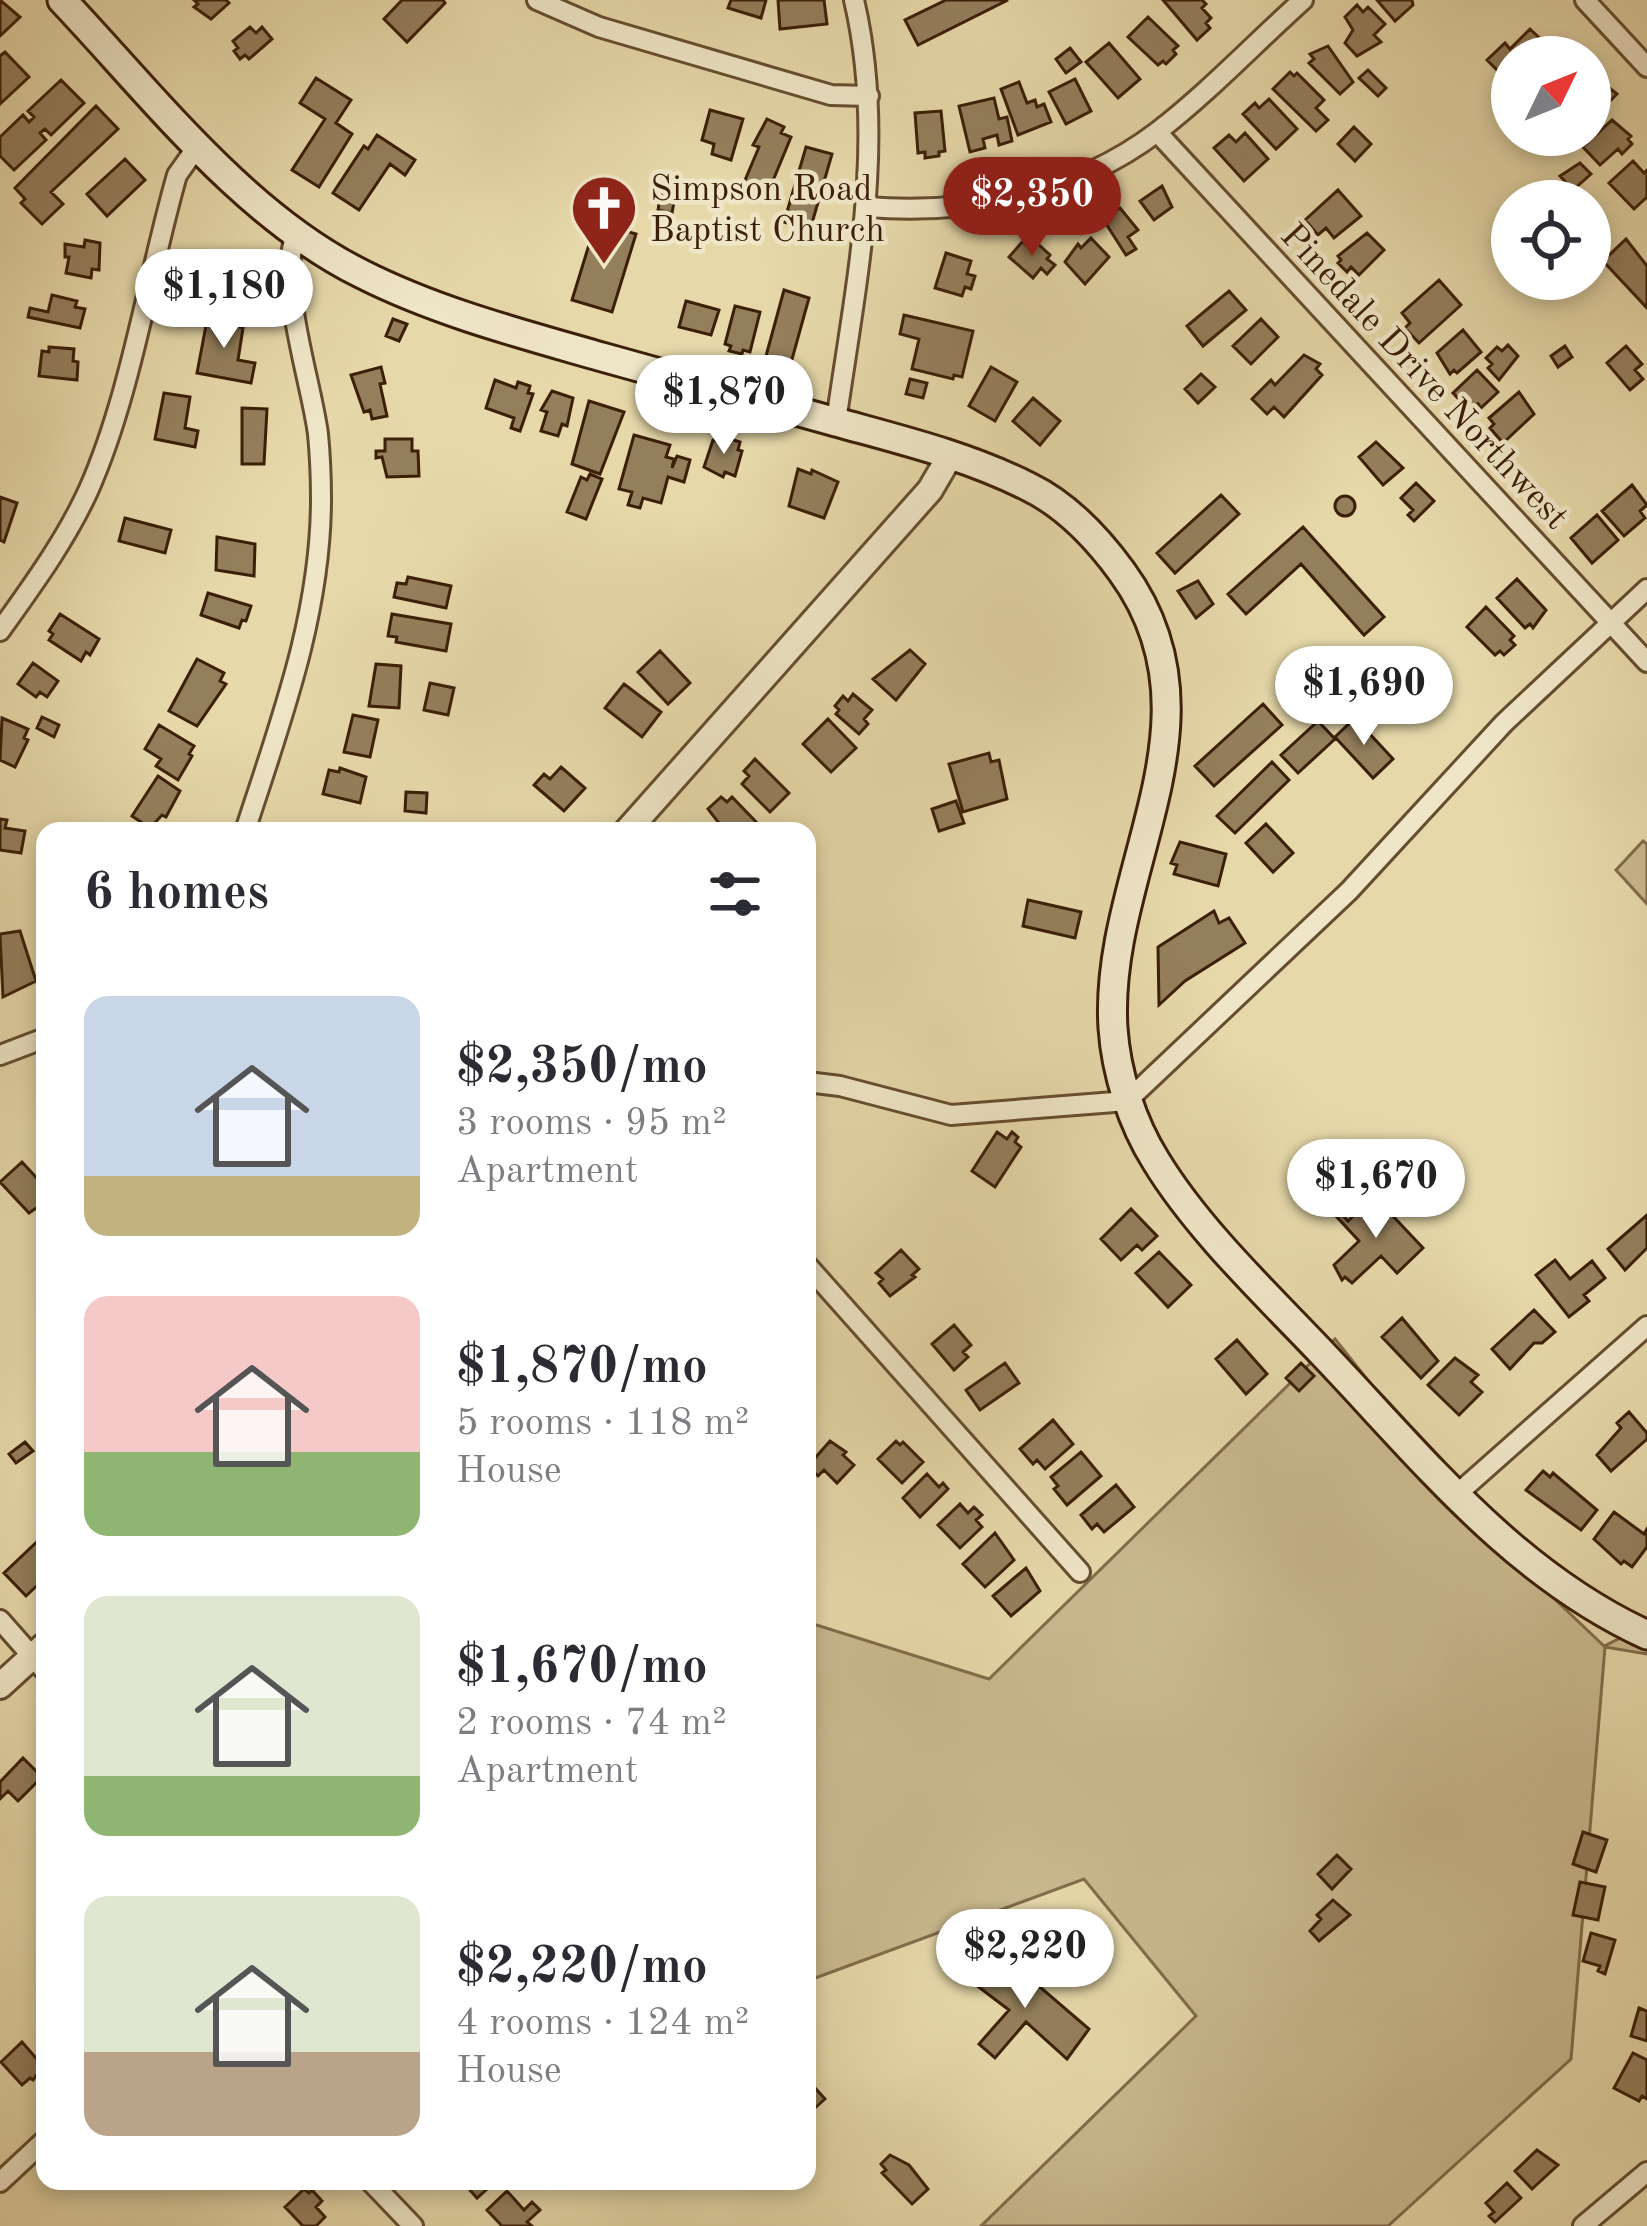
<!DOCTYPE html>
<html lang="en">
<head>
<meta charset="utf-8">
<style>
  body { margin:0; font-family:"Old Standard TT",serif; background:#f2f2f3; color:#2b2b33; height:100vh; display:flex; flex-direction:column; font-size:45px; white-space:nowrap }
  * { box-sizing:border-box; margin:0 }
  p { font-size:39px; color:#7c7c81 }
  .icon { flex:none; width:66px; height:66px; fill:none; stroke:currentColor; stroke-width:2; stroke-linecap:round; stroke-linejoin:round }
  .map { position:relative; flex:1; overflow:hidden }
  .drawer { position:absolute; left:36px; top:822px; width:780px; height:1368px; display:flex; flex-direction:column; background:#fff; border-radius:24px; box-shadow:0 6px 18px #0003 }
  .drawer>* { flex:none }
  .needle { width:78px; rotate:47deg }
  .fabs { position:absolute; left:1491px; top:36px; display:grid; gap:24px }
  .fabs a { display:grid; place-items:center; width:120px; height:120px; border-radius:50%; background:#fff; box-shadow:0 6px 18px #0003; font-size:60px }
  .price { position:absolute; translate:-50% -102px; padding:0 27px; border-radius:42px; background:#fff; color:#222; font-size:39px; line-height:78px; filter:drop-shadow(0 3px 6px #0008) }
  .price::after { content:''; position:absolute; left:50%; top:72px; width:36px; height:27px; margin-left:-18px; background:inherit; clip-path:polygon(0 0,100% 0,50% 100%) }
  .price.selected { background:#8f2418; color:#fff }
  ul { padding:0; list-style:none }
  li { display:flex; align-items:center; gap:36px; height:300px; padding:0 48px }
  li span { display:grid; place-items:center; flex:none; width:336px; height:240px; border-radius:24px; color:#555 }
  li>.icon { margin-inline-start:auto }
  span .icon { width:144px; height:144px; fill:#fffc; stroke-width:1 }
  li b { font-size:51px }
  h2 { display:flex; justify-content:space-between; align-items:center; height:144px; padding:0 48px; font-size:51px }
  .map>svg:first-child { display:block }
</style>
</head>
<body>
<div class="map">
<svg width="1647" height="2226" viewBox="0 0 1647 2226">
  <rect width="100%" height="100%" fill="#e6d8a9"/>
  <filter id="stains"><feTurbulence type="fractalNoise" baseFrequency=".00167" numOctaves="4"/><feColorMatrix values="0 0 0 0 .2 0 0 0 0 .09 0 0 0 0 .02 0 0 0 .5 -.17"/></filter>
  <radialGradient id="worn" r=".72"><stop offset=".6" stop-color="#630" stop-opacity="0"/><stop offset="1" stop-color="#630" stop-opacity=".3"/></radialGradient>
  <!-- green -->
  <path fill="#c9b98e" stroke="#826c4b" stroke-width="3" d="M1643 841 1647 844V904L1616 870Z
    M1335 1339 1502 1549 1604 1646 1647 1625V1654L1605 1647 1571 2059 1388 2226H981L1196 2016 1084 1879 807 1981V1622L989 1679Z"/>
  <!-- building -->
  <path fill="#947f5c" stroke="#3c1f08" stroke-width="3" d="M0 0 20 17 0 36Z
    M194 0H226L229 3 211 19 194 7 198 4Z
    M402 0H443L445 3 407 42 384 19Z
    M731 0H766L761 18 728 8Z
    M778 0H824L827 24 780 29Z
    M946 0H1008L918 45 905 20Z
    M1163 0H1202L1206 4 1202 8 1211 18 1206 23 1210 28 1197 40Z
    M1377 0H1412L1413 5 1395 21Z
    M1357 5 1363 12 1368 7 1385 24 1374 35 1381 42 1357 56 1345 43 1353 30 1345 17Z
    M1148 17 1178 46 1173 50 1176 54 1166 64 1163 61 1158 65 1128 37Z
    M250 27 256 33 262 27 272 39 249 59 245 55 240 59 234 51 238 48 233 41Z
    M1530 29 1548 46 1537 57H1512V76L1507 80 1487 60 1505 43 1510 49Z
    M1109 43 1140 79 1118 98 1086 62Z
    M1328 46 1353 82 1340 94 1309 63 1314 59 1310 54Z
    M1070 48 1081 62 1066 73 1056 59Z
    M5 52 29 77 0 104V56Z
    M1368 70 1386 88 1378 96 1359 78Z
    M1290 72 1294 76 1297 73 1324 100 1316 108 1328 120 1316 131 1273 89Z
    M1596 72 1601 78 1599 80 1617 94 1590 121V78Z
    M316 78 351 100 336 123 352 134 319 187 292 170 325 119 300 103Z
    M1075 79 1091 111 1066 124 1049 92Z
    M61 80 84 103 51 135 45 129 40 133 46 140 14 170 0 156V137L23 115 29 122 34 117 28 111Z
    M1019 82 1027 103 1035 100 1037 107 1044 104 1051 122 1018 135 1001 89Z
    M994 98 999 119 1007 117 1012 141 999 145 997 135 983 139 985 148 970 152 959 106Z
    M1269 99 1297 129 1276 149 1243 114 1255 103 1259 108Z
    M96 106 118 129 51 192 63 204 42 224 21 203 25 199 15 188Z
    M710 110 743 119 731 160 712 154 714 144 702 140Z
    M941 111 945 151 939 152V156L925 158V152L918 153 915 113Z
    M767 119 784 127 781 133 791 137 767 195 743 185 759 147 753 145Z
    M1612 120 1631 136 1628 139 1632 144 1622 154 1618 149 1600 165 1583 147Z
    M1354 127 1371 144 1355 161 1338 144Z
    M1245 133 1268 159 1244 181 1214 148 1229 135 1236 142Z
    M377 135 415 160 405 175 390 164 359 210 333 193 364 146 368 149Z
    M806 147 832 154 810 230 784 222Z
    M125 159 145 180 107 216 87 194Z
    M1633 161 1644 173 1647 170V197L1634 209 1609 183Z
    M1580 163 1591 174 1573 190 1560 176Z
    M1162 186 1172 207 1154 220 1140 201Z
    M1338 190 1361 216 1334 238 1326 228 1318 235 1305 220Z
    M661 193 675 196 672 213 658 210Z
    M1120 208 1138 230 1128 237 1136 249 1126 255 1103 219Z
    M596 222 636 234 612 312 572 300Z
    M1367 233 1384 250 1359 275 1351 267 1347 272 1338 263 1341 260 1338 256Z
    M1091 238 1109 257 1085 284 1065 262 1078 244 1081 248Z
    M1626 239 1647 266V308L1603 261Z
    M85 240 100 243 99 270 92 269 91 278 66 273 69 257H65V244L84 247Z
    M1023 241 1027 246 1038 244 1050 255 1047 259 1055 265 1047 274 1041 268 1033 278 1009 257Z
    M946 253 971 261 967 274 975 276 971 289 965 287 962 296 935 288Z
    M1439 280 1461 305 1419 343 1405 328 1410 323 1402 313Z
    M784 290 809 298 791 363 766 356Z
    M1229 291 1246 310 1203 346 1187 326Z
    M52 295 77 301 75 307 85 309 80 328 28 317 30 308 48 312Z
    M686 301 719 310 711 335 679 327Z
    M735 306 760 312 750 352 743 350 742 354 729 351 731 346 725 344Z
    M208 315 241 321 240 327 243 328 238 360 255 363 251 383 197 373Z
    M904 315 973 331 962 377 954 375 953 379 912 369 919 339 900 334Z
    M393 319 407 324 399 341 386 336Z
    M1261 319 1278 337 1251 364 1233 346Z
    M1463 330 1481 352 1457 373 1454 370 1450 374 1437 353Z
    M1508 345 1518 356 1499 380 1488 368 1492 364 1486 358 1497 347 1502 351Z
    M1565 346 1572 357 1558 367 1551 356Z
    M1626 346 1642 364 1635 370 1643 379 1630 390 1607 363Z
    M49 347 74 349 73 361 78 362 77 380 39 376 42 351 49 352Z
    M1304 355 1320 364 1316 369 1322 375 1284 417 1274 407 1267 414 1252 399 1271 380 1275 385Z
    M381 367 385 383 380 384 387 416 372 419 370 410 364 412 351 375Z
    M991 367 1017 382 995 421 969 406Z
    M1477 370 1498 392 1481 408 1478 404 1471 412 1453 393Z
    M1201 374 1215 387 1198 403 1185 389Z
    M910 379 927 383 923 398 906 394Z
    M495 380 516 388 518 382 530 386 528 393 533 394 520 431 511 428 514 418 486 408Z
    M552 391 573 398 567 426 562 424 558 436 541 431 547 412 541 410Z
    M1519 392 1534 414 1503 443 1490 428 1494 424 1489 418Z
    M164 393 190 397 185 428 198 431 195 447 155 439Z
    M1033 398 1060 421 1040 445 1013 421Z
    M589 401 624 412 600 474 572 464Z
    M242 408 267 409 264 464H242Z
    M634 435 670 445 666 457 674 459 672 468 677 456 690 460 684 482 668 477 661 503 643 498 640 508 628 505 632 492 619 489Z
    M724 437 740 442 738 450 742 451 735 476 725 472 723 477 704 467 713 440 723 443Z
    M385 439H412V451H418L419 476 387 477 382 457 376 458V451H385Z
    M1376 442 1403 468 1383 485 1359 457Z
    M798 469 811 474 812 470 838 482 824 518 789 506Z
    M590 474 602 479 586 519 567 512 581 477 587 480Z
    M1416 483 1434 501 1414 521 1408 515 1413 510 1401 498Z
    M1632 485 1647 505 1640 511 1645 518 1624 536 1602 511Z
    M1221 495 1239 514 1175 573 1157 553Z
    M1335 506a10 10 0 1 1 20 0a10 10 0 1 1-20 0Z
    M0 497 17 503 4 542 0 540Z
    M1597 515 1618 540 1592 563 1571 538Z
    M125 518 171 530 165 553 119 541Z
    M1303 527 1384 617 1364 635 1301 564 1246 614 1228 594Z
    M217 537 255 544 254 576 216 570Z
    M408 577 451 586 446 608 394 597 397 583 406 584Z
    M1517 579 1546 610 1533 628 1530 624 1525 628 1497 598Z
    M1198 581 1213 604 1196 618 1178 591Z
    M208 593 251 606 246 621 242 620 239 628 201 615Z
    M1486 607 1514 636 1510 640 1515 645 1504 655 1500 651 1495 655 1467 627Z
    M60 614 99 639 90 655 86 652 81 661 49 640 53 634 49 631Z
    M392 614 451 624 446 651 396 642 397 637 388 636Z
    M910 650 925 664 896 700 873 679Z
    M660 651 690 683 668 704 638 672Z
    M197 659 224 673 220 681 226 684 197 726 169 711Z
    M33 663 58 681 47 697 40 692 36 697 18 684Z
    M376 664 401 666 399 708 369 706Z
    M430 683 454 688 448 715 424 710Z
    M624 684 661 712 642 737 605 708Z
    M853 694 872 710 864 719 868 724 859 734 836 714 839 710 835 706 843 696 848 701Z
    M1263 704 1282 725 1214 786 1195 766Z
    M353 715 378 720 370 757 344 752Z
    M42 717 59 725 54 737 37 728Z
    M2 718 28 729 24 738 28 740 15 767 0 760Z
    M1355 718 1393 759 1373 778 1335 737Z
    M828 719 856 748 831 772 803 744Z
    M1318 721 1335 739 1298 773 1281 755Z
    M159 725 194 746 189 754 192 756 178 780 156 766 161 759 145 749Z
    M989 753 991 762 999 760 1007 799 963 812 949 764Z
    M755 759 789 793 770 812 742 784 749 776 744 771Z
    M1272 762 1289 780 1235 833 1217 816Z
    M561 767 585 788 564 811 534 785 544 774 550 779Z
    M340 768 366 777 360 803 323 794 329 770 339 772Z
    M158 776 180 791 166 817 162 815 150 828 132 816Z
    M406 792 427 793 426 813 405 811Z
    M721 797 727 802 732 797 759 825 752 831 742 824 735 831H725L708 809Z
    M956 801 964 823 939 831 932 809Z
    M0 819 7 820 5 828 25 831 21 853 0 850Z
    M1266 824 1293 853 1273 872 1246 843Z
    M1180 842 1226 854 1218 886 1174 874 1177 865 1171 863Z
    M1028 900 1081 912 1075 938 1023 926Z
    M1214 911 1219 923 1229 918 1245 943 1185 981 1159 1005 1158 947Z
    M20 931 36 981 3 997 0 934Z
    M997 1132 1007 1139 1012 1132 1018 1137 1015 1142 1021 1147 995 1187 972 1171Z
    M22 1162 45 1187V1202L29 1213 0 1182Z
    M1374 1196 1423 1248 1397 1273 1381 1256 1352 1283 1345 1277 1342 1280 1334 1265 1359 1241 1335 1215 1339 1211 1348 1221Z
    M1131 1209 1157 1236 1142 1250 1137 1245 1121 1260 1101 1239Z
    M1647 1215V1248L1625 1270 1608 1249Z
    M901 1250 919 1269 912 1275 915 1277 890 1296 879 1283 883 1279 876 1273Z
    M1159 1252 1191 1285 1168 1307 1136 1273Z
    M1555 1260 1570 1279 1592 1261 1605 1278 1584 1295 1589 1301 1569 1317 1536 1275Z
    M1534 1310 1555 1332 1542 1343H1534L1510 1369 1492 1349Z
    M1402 1318 1438 1361 1421 1378 1382 1337Z
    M954 1325 971 1345 963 1352 968 1357 954 1370 932 1344Z
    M1237 1340 1267 1374 1246 1394 1216 1359Z
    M1455 1358 1478 1375 1471 1382 1482 1392 1459 1415 1428 1385Z
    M1005 1363 1019 1383 980 1410 966 1390Z
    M1301 1363 1314 1376 1299 1391 1286 1378Z
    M1629 1412 1647 1433V1439L1611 1471 1597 1455 1621 1428 1617 1423Z
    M1053 1420 1073 1444 1045 1469 1037 1460 1033 1464 1020 1449Z
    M830 1441 846 1452 843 1455 854 1465 837 1483 824 1470 818 1476 808 1466Z
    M896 1441 900 1445 903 1442 923 1462 902 1483 878 1459Z
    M25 1442 33 1451 16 1463 9 1454Z
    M1081 1452 1101 1476 1067 1505 1054 1489 1058 1486 1051 1477Z
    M1543 1471 1550 1477 1553 1473 1597 1510 1581 1530 1526 1490Z
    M927 1474 939 1487 943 1483 948 1489 920 1517 903 1498Z
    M1116 1485 1134 1507 1104 1532 1097 1524 1092 1529 1081 1515Z
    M960 1504 968 1513 974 1507 982 1515 976 1520 982 1527 960 1548 938 1525Z
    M1614 1512 1644 1534 1647 1529V1547L1632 1567 1624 1561 1621 1564 1594 1539Z
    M995 1533 1014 1560 985 1587 963 1564Z
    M43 1536 45 1578 26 1596 4 1573Z
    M1026 1568 1040 1591 1011 1616 993 1596Z
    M23 1758 42 1777 18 1801 8 1791 0 1799V1782Z
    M1583 1832 1607 1840 1596 1872 1573 1864Z
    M1337 1855 1351 1869 1332 1889 1318 1874Z
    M1580 1882 1605 1887 1598 1920 1573 1915Z
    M1333 1900 1350 1915 1319 1941 1310 1931 1321 1919 1317 1915Z
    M1591 1933 1615 1940 1605 1974 1598 1971 1600 1966 1583 1961Z
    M982 1954 1012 1975 1007 1981 1021 1993 1032 1980 1089 2029 1067 2059 1026 2022 995 2058 979 2044 1009 2010 963 1975Z
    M1639 2008 1647 2011V2041L1631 2036Z
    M22 2042 43 2066 33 2080 30 2078 22 2085 1 2062Z
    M1633 2053 1647 2060V2099L1642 2096 1639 2101 1614 2088Z
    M807 2079 825 2099 807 2115Z
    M1537 2150 1558 2165 1532 2189 1515 2171Z
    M890 2155 909 2165 928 2189 912 2204 882 2173 886 2170 881 2164Z
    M462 2181H496L477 2198Z
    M1507 2183 1521 2198 1495 2222 1489 2216 1494 2212 1486 2203Z
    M304 2189 309 2193 312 2190 322 2201 316 2207 325 2217 316 2226H303L285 2207Z
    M507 2191 524 2210 532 2202 540 2210 527 2222 532 2226H502L487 2210Z"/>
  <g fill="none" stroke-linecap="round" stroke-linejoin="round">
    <!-- minor casing -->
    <g stroke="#664d30" stroke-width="24">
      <path id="minor" d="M537 0 599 27 831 95 869 96
        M1585 0 1647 67
        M1157 132 1647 662
        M867 207C969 215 1074 195 1157 132 1209 92 1255 43 1303 0
        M836 422C856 281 887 141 854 0
        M0 631C32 586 66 540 89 489 131 394 148 276 177 175L199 144
        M245 831C280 723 321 615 321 499 321 478 320 455 318 434 311 380 277 283 296 234
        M0 1055 45 1038
        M807 1082 840 1086 951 1115 1127 1101 1349 891 1504 723 1647 589
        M807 1265 1080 1572
        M1456 1495 1647 1326
        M0 1620 45 1671
        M370 2181 413 2226
        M0 2182 45 2140
        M1583 2226 1647 2172"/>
    </g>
    <!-- tertiary casing -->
    <g stroke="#664d30" stroke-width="30">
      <path id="tertiary" d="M627 831 930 490 951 454
        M0 1686 45 1645"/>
    </g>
    <!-- secondary casing -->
    <g stroke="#3c1f08" stroke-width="33">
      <path id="secondary" d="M62 0C151 94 244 216 362 274 437 312 522 334 602 357 680 378 758 400 836 422 901 440 968 456 1029 487 1066 505 1098 539 1122 572 1231 722 1103 871 1113 1028 1116 1073 1132 1123 1156 1161 1198 1230 1267 1295 1322 1353 1423 1459 1512 1573 1647 1635"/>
    </g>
    <!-- minor -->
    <use href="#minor" stroke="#efe6c7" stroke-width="18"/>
    <!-- tertiary -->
    <use href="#tertiary" stroke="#efe6c7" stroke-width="24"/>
    <!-- secondary -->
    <use href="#secondary" stroke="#efe6c7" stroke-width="27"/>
  </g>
  <!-- icons -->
  <defs>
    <g id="church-pin" transform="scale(3.45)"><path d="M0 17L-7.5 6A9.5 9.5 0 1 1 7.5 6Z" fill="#8f2418" stroke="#efe6c7"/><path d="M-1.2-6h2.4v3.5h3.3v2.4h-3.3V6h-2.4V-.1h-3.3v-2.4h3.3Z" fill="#fff"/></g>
  </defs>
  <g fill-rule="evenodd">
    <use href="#church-pin" x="604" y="208"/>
  </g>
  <g text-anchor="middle" stroke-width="9" stroke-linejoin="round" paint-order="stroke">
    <!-- poi labels -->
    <g font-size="36" fill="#3c1f08" stroke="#efe6c7" text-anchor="start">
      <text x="650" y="200">Simpson Road<tspan x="650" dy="41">Baptist Church</tspan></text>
    </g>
    <!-- street labels -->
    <g font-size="36" fill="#3c1f08" stroke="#efe6c7">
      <text transform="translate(1426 375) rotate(47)" y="13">Pinedale Drive Northwest</text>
    </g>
  </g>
  <rect width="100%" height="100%" filter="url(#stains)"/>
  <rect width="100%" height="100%" fill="url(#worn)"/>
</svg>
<div class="fabs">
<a><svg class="needle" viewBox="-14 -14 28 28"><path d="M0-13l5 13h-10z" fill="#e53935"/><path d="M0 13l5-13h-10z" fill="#7c7c81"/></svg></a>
<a><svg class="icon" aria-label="locate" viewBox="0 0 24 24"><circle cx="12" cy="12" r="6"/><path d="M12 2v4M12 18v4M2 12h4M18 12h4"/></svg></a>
</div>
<b class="price selected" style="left:1032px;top:259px">$2,350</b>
<b class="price" style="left:224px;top:351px">$1,180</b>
<b class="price" style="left:724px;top:457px">$1,870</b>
<b class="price" style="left:1364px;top:748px">$1,690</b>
<b class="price" style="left:1376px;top:1241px">$1,670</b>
<b class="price" style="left:1025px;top:2011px">$2,220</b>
<section class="drawer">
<h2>6 homes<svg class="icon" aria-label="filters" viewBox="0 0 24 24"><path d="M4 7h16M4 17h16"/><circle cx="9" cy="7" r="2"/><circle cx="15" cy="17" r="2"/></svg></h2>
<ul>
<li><span style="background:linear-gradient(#c9d6e8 75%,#c2b280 0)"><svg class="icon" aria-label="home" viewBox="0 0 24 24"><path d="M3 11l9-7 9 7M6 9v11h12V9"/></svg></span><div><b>$2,350/mo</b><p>3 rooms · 95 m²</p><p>Apartment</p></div></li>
<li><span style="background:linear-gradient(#f6c9c9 65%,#8fb573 0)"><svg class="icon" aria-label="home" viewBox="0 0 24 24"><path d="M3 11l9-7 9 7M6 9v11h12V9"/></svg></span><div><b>$1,870/mo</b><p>5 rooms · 118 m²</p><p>House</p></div></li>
<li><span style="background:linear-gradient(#dfe7d0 75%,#8fb573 0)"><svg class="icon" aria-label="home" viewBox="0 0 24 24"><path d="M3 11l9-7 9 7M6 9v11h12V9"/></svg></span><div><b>$1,670/mo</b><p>2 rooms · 74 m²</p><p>Apartment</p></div></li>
<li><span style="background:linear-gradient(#dfe7d0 65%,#b9a48a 0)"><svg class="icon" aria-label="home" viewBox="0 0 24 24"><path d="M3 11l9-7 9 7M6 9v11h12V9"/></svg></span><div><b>$2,220/mo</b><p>4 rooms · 124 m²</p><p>House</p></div></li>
</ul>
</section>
</div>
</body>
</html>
